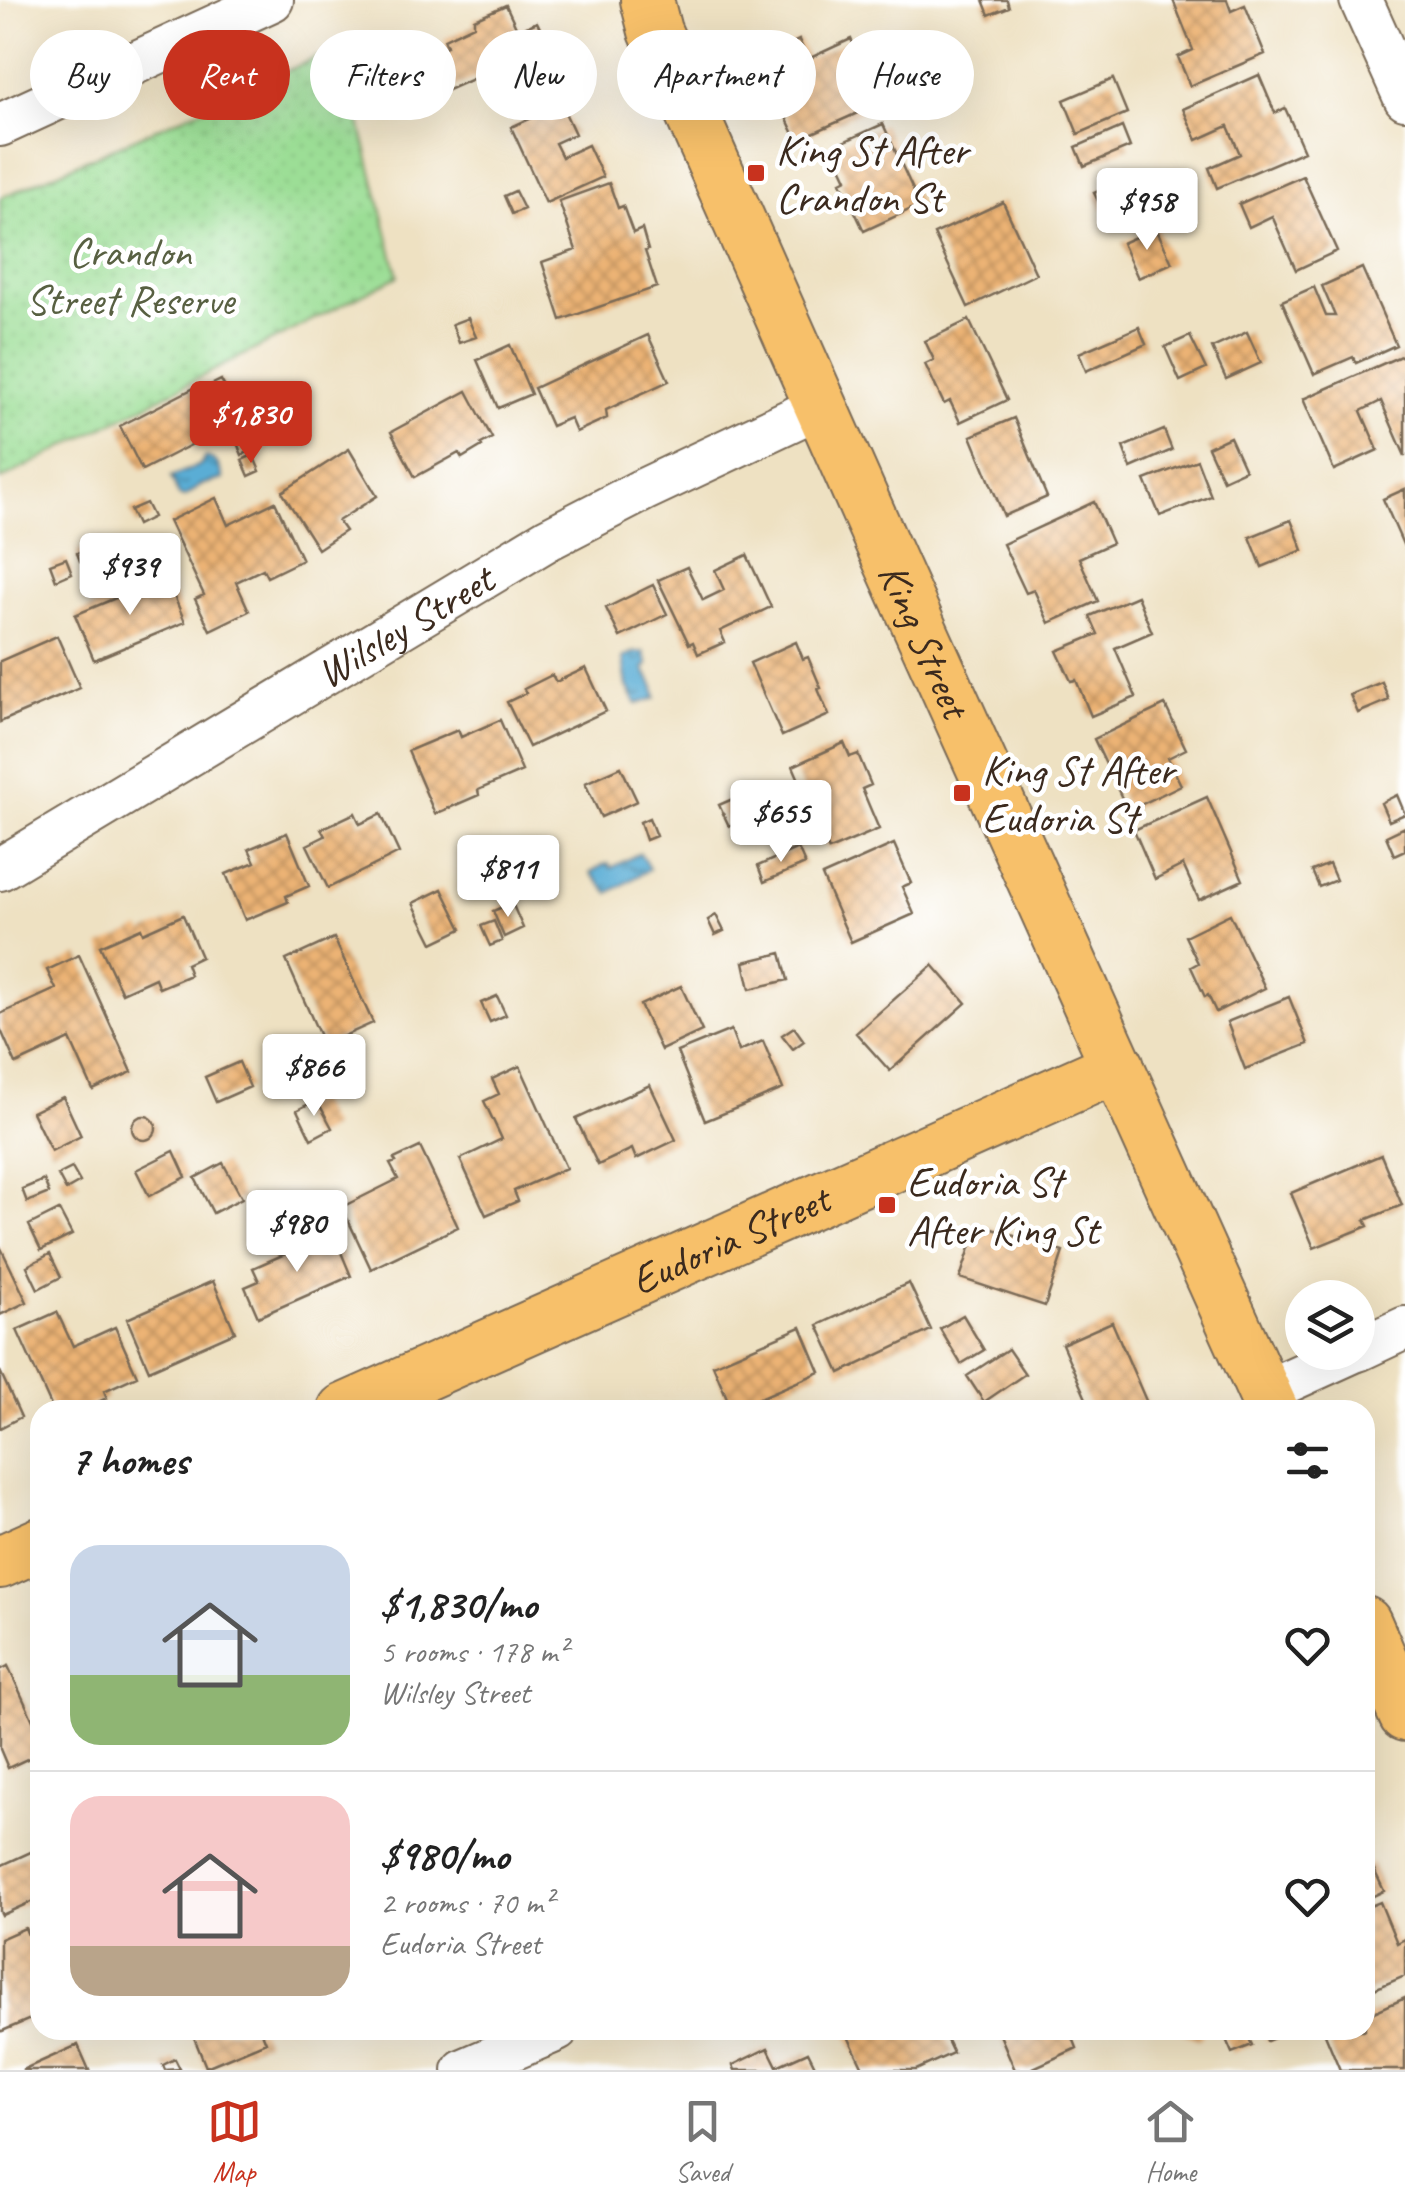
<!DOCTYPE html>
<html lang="en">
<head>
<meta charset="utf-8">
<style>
  body { margin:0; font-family:Caveat,sans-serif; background:#f6f6f6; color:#222; height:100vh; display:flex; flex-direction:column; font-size:38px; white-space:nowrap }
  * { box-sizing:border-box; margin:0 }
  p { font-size:32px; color:#767676 }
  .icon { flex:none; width:55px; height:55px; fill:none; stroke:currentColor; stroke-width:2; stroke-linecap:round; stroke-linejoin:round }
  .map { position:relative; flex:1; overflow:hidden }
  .panel { position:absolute; left:30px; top:1400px; width:1345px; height:640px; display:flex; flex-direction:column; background:#fff; border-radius:30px; box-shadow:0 10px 40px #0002 }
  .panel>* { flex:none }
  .top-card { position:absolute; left:30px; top:30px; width:1345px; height:90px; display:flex; gap:20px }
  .controls { position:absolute; left:1285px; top:1280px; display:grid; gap:20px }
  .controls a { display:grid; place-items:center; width:90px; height:90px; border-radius:50%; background:#fff; box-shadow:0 10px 40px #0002; font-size:50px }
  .price { position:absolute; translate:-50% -85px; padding:0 22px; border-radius:10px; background:#fff; color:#222; font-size:32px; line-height:65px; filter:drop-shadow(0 2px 5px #0008) }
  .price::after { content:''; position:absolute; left:50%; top:60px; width:30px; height:22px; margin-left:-15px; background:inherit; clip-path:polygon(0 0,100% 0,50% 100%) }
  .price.on { background:#c8321e; color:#fff }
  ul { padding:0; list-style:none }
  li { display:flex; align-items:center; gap:30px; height:250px; padding:0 40px }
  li+li { border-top:2px solid #e0e0e0 }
  li span { display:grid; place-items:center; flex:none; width:280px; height:200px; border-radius:30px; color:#555 }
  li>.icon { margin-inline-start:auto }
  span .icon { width:120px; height:120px; fill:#fffc; stroke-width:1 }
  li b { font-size:42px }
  h2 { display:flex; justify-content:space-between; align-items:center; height:120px; padding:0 40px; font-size:42px }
  .pill { padding:0 35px; border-radius:45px; background:#fff; box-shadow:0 10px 40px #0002; font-size:35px; line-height:90px }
  .pill.on { background:#c8321e; color:#fff }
  .dock { display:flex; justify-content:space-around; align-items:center; height:140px; border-top:2px solid #e0e0e0; background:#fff; font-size:28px; color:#767676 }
  .dock a { display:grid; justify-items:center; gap:5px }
  .dock .on { color:#c8321e }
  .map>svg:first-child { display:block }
</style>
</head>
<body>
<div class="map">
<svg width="1405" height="2070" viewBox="0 0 1405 2070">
  <defs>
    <pattern id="park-dots" width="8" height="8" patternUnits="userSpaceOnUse" patternTransform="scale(2.5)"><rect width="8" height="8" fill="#9cde96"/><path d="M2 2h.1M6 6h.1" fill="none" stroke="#87bf81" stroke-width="1.8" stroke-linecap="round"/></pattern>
    <pattern id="water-ripples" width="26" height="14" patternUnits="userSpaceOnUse" patternTransform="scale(2.5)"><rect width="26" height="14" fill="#5aadd5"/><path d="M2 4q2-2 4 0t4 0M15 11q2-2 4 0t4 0" fill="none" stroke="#4c8dac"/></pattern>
    <pattern id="building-cross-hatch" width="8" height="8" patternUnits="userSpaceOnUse" patternTransform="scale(2.5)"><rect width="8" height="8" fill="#ecb375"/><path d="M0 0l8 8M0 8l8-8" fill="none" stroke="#c0925f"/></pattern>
  </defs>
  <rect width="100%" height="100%" fill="#fff"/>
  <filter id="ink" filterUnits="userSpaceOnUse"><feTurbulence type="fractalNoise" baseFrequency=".01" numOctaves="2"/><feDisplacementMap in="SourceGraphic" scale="20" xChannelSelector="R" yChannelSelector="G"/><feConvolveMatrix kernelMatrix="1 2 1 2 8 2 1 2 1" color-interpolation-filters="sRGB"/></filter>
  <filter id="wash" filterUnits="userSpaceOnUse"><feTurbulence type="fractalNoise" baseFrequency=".0048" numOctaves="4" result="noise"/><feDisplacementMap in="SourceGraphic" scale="40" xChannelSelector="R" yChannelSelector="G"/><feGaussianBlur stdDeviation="2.25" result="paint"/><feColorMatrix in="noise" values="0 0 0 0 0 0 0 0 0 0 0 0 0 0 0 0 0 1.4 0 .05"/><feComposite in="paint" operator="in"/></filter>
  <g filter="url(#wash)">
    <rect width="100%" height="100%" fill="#eee1c2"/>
    <!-- park -->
    <path fill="url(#park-dots)" stroke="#6c845a" stroke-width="2.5" d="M341 47 398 276 0 480V198Z"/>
    <!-- water -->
    <path fill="url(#water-ripples)" stroke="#4a6c7a" stroke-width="2.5" d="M205 457C218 459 220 468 223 479L201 485 185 497 179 496 171 477 200 465Z
      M644 652 648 665 644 668 654 687 656 698 637 704 627 686 623 658 633 653Z
      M640 853 649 869 609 893 591 873 603 865 609 864 611 868Z"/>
    <g id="blocks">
      <!-- building -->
      <path fill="url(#building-cross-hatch)" d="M983 0H1007L1009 7 989 15Z
        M1173 0H1227L1231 11 1245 5 1265 54 1190 86 1178 57 1193 50Z
        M506 5 518 31 537 22 548 45 439 94 422 58 447 46 444 39 474 25V19Z
        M851 39 880 103 797 140 784 113 793 108 769 54 799 40 808 59Z
        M1259 75 1275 113 1285 108 1304 151 1217 188 1209 168 1240 154 1228 126 1197 140 1183 109Z
        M1113 79 1127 113 1078 134 1064 100Z
        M561 104 575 134 555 143 562 157 588 145 603 177 546 203 511 127Z
        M883 124 920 205 864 231 841 182 847 179 832 147Z
        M1122 127 1130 147 1084 166 1076 147Z
        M1303 176 1337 251 1296 270 1272 216 1249 227 1239 204Z
        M609 183 618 208 623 206 633 233 642 229 648 250 645 251 657 287 561 320 542 262 576 250 559 201Z
        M1108 187 1116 203 1102 209 1094 193Z
        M515 191 524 209 512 214 504 196Z
        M1003 202 1036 274 968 307 934 234Z
        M1156 228 1172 263 1138 278 1122 243Z
        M1362 268 1396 345 1356 363 1353 357 1314 374 1282 301 1314 287 1326 316H1335L1322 286Z
        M468 318 476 337 459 343 452 324Z
        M969 320 1007 400 960 422 950 401 944 404 925 364 934 360 925 341Z
        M1139 327 1146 344 1086 371 1079 353Z
        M1247 332 1261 363 1226 379 1212 348Z
        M648 335 669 381 606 410 607 418 576 432 570 418 551 426 534 388Z
        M1190 336 1206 369 1180 381 1165 347Z
        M510 345 531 394 498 408 477 360Z
        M1405 354V456L1381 401 1361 411 1378 450 1334 470 1303 399Z
        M221 380 227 391 216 398 209 386Z
        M198 386 220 430 142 470 120 426Z
        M467 391 492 438 481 444 482 446 462 458 459 453 415 477 391 432Z
        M1014 418 1047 497 1004 516 971 436Z
        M1164 430 1172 450 1131 468 1123 447Z
        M1230 437 1245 470 1223 480 1208 447Z
        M248 438 253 450 242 455 237 443Z
        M349 449 377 496 338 521 345 531 318 549 282 492Z
        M253 455 260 471 249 476 242 460Z
        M1197 460 1211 496 1160 516 1145 480Z
        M1405 489V549L1383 499Z
        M216 498 228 525 275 502 302 560 267 577 263 569 236 582 249 611 210 630 195 599 204 595 169 521Z
        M1094 502 1112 543 1079 558 1098 601 1049 623 1034 590 1026 593 1003 544Z
        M146 503 153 517 137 525 130 510Z
        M1291 520 1303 550 1262 567 1250 537Z
        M87 548 91 556 80 561 77 553Z
        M747 555 771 607 720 631 725 642 698 654 693 642 689 644 658 580 687 567 703 600 724 590 715 570Z
        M66 558 72 573 56 580 50 564Z
        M166 577 185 622 94 660 75 615Z
        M653 585 667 614 620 637 606 608Z
        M1137 596 1152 632 1115 648 1136 697 1091 716 1076 680 1071 681 1057 651 1098 634 1090 616Z
        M57 636 80 688 0 722V661Z
        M796 642 803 659 808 657 821 688 818 689 829 715 782 736 750 663Z
        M586 668 606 711 529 747 507 702 526 693 524 689 552 675 556 682Z
        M1382 682 1389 700 1358 713 1350 695Z
        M1165 705 1186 749 1168 758 1181 785 1128 811 1094 739Z
        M500 720 522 771 478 790 479 795 435 814 408 751 458 730 461 737Z
        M844 743 850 757 858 754 871 785 862 789 879 829 829 850 793 766Z
        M621 767 637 801 601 817 585 783Z
        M751 791 760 812 729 826 719 805Z
        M1397 795 1405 814 1389 821 1381 803Z
        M1207 797 1243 880 1199 900 1183 865 1155 879 1134 830Z
        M355 813 360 824 381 814 399 853 328 888 307 845 325 836 321 829Z
        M649 818 656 836 646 840 640 822Z
        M1405 827V850L1394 855 1386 836Z
        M287 833 309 886 286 896 288 902 245 920 226 874 255 862 249 849Z
        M894 844 911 883 902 887 914 914 851 942 822 876Z
        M798 848 805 864 764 882 758 866Z
        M1329 864 1336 880 1319 887 1312 871Z
        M442 889 462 929 433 943 413 903Z
        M512 903 523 928 504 937 493 911Z
        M1230 914 1265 988 1216 1012 1208 995 1205 997 1191 967 1198 963 1185 936Z
        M183 915 201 957 186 964 190 975 159 988 155 978 122 993 100 946 141 928 143 933Z
        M716 915 724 931 715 935 708 920Z
        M494 921 502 941 490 946 481 926Z
        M334 938 373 1023 324 1045 286 960Z
        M781 953 788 980 750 989 744 962Z
        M79 955 132 1072 93 1090 70 1039 16 1064 0 1028V1014L56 989 47 970Z
        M933 965 966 1003 890 1071 856 1033Z
        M681 986 702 1031 661 1050 640 1005Z
        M497 996 506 1015 490 1022 481 1003Z
        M1289 997 1308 1044 1245 1069 1227 1022Z
        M794 1027 804 1041 793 1049 782 1035Z
        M731 1030 739 1051 763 1041 783 1089 705 1121 677 1052Z
        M239 1062 250 1087 216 1102 205 1077Z
        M520 1066 566 1168 514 1191 518 1201 486 1215 460 1159 502 1139 484 1101 499 1094 492 1079Z
        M650 1085 676 1140 636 1159 632 1149 598 1165 576 1119Z
        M63 1097 81 1136 51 1151 32 1112Z
        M317 1100 332 1128 311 1139 297 1110Z
        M132 1128a12 12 0 1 1 24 0a12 12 0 1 1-24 0Z
        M420 1147 458 1227 371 1269 342 1207 398 1179 390 1164 396 1162 394 1159Z
        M174 1151 186 1177 149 1196 136 1170Z
        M1381 1155 1402 1205 1365 1220 1368 1226 1314 1248 1291 1193Z
        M223 1163 242 1198 213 1213 195 1178Z
        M72 1168 80 1182 66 1190 58 1175Z
        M44 1180 49 1193 27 1202 22 1189Z
        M59 1210 72 1235 41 1250 29 1225Z
        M978 1224 1063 1252 1045 1306 960 1278Z
        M333 1233 351 1276 258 1317 245 1287 259 1281 253 1268Z
        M0 1246 27 1302 0 1315Z
        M50 1254 61 1277 38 1289 27 1266Z
        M213 1281 235 1332 149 1370 127 1319Z
        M909 1283 931 1330 840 1373 818 1325Z
        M57 1312 73 1346 115 1327 137 1376 104 1391 107 1398 81 1410H53L17 1330Z
        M963 1315 984 1350 961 1364 940 1329Z
        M1112 1322 1150 1410H1091L1062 1344Z
        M801 1327 820 1372 732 1410 713 1365Z
        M1008 1349 1025 1374 984 1402 967 1376Z
        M0 1371 21 1417 0 1428Z
        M8 1666 40 1736V1753L8 1768 0 1749V1670Z
        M33 1851 40 1866V1898L2 1915 0 1911V1866Z
        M1371 1863 1384 1891 1365 1900V1869Z
        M1380 1902 1397 1943 1405 1939V1976L1365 1993V1908Z
        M25 1928 40 1964V2015L0 2032V1939Z
        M1405 1998V2070H1340L1325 2034 1335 2030H1365V2016Z
        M191 2030H261L266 2042 206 2067Z
        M845 2030H942L953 2053 916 2070H864Z
        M998 2030H1070L1077 2048 1029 2070H1015Z
        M1176 2030H1204L1200 2040Z
        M1222 2030H1245L1252 2045 1232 2053Z
        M1263 2030H1282L1284 2034 1267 2041Z
        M78 2045 89 2070H22Z
        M768 2048 777 2066 808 2052 817 2070H735L733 2065Z
        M175 2059 180 2069 165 2070 163 2065Z"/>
    </g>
  </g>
  <g filter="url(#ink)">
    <use href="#blocks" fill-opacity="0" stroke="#7a6a57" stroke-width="2.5"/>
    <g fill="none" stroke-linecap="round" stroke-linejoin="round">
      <!-- minor casing -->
      <g stroke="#7a6a57" stroke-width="46">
        <g id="minor">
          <path d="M1361 0 1405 98"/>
          <path d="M0 125 272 0"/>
          <path id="s1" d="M0 869 548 539 643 490 821 406"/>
          <path d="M1358 1350 1405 1328"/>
          <path d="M1264 1392 1352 1352"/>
          <path d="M464 2070 557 2030"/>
        </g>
      </g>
      <!-- major casing -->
      <g stroke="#7a6a57" stroke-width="56">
        <g id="major">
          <path id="s2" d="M647 0 655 31 882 544 1272 1410"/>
          <path id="s3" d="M344 1410 1118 1066"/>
          <path d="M0 1562 40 1544"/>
          <path d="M1365 1623 1405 1715"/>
        </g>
      </g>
      <!-- minor -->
      <use href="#minor" stroke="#fff" stroke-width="42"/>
      <!-- major -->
      <use href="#major" stroke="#f7c06b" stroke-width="52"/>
    </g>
  </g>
  <!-- markers -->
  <g fill="#c8321e" stroke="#fff" stroke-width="4">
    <rect x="746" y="163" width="20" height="20" rx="5"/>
    <rect x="952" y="783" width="20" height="20" rx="5"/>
    <rect x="877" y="1195" width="20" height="20" rx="5"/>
  </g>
  <g text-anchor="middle" stroke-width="9" stroke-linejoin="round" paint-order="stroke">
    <!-- poi labels -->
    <g font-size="42" fill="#3b2a1e" stroke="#fff" text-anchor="start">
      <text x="776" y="164">King St After<tspan x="776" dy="48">Crandon St</tspan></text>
      <text x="982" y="784">King St After<tspan x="982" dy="48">Eudoria St</tspan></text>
      <text x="907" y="1196">Eudoria St<tspan x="907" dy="48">After King St</tspan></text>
    </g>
    <!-- park labels -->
    <g font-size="42" fill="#586042" stroke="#fff">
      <text x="130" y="266">Crandon<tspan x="130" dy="48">Street Reserve</tspan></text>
    </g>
    <!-- street labels -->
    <g font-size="42" fill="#3b2a1e" stroke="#fff">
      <text dy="15" stroke="none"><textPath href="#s1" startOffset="472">Wilsley Street</textPath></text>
      <text dy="15" stroke="none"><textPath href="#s2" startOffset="698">King Street</textPath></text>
      <text dy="15" stroke="none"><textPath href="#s3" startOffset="422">Eudoria Street</textPath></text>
    </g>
  </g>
</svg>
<div class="controls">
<a><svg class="icon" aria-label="layers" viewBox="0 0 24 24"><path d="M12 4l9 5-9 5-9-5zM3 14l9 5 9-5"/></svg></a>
</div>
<b class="price" style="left:1147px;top:253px">$958</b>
<b class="price on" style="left:251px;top:466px">$1,830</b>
<b class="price" style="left:130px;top:618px">$939</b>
<b class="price" style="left:781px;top:865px">$655</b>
<b class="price" style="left:508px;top:920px">$811</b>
<b class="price" style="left:314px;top:1119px">$866</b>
<b class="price" style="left:297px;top:1275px">$980</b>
<div class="top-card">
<a class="pill">Buy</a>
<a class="pill on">Rent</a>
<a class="pill">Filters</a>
<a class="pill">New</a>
<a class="pill">Apartment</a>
<a class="pill">House</a>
</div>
<section class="panel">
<h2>7 homes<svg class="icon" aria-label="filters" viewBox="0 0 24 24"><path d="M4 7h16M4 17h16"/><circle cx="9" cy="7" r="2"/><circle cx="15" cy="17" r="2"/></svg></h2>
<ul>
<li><span style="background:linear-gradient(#c9d6e8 65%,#8fb573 0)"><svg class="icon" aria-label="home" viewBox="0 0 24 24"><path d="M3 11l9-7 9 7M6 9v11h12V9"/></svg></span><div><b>$1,830/mo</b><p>5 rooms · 178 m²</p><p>Wilsley Street</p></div><svg class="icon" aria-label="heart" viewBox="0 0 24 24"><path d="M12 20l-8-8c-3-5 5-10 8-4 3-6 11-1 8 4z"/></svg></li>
<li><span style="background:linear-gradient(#f6c9c9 75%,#b9a48a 0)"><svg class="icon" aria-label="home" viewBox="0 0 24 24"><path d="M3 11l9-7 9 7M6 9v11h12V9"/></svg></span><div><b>$980/mo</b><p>2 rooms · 70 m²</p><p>Eudoria Street</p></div><svg class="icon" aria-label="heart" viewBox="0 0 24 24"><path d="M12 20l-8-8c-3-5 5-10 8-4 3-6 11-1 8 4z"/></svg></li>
</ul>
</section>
</div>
<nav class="dock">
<a class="on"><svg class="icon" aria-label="map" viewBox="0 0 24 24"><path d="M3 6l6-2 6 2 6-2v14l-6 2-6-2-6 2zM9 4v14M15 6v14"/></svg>Map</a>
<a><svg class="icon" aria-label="saved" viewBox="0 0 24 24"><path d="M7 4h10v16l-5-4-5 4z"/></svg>Saved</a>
<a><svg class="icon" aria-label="home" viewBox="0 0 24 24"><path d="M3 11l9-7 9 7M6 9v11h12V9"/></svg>Home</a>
</nav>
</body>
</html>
